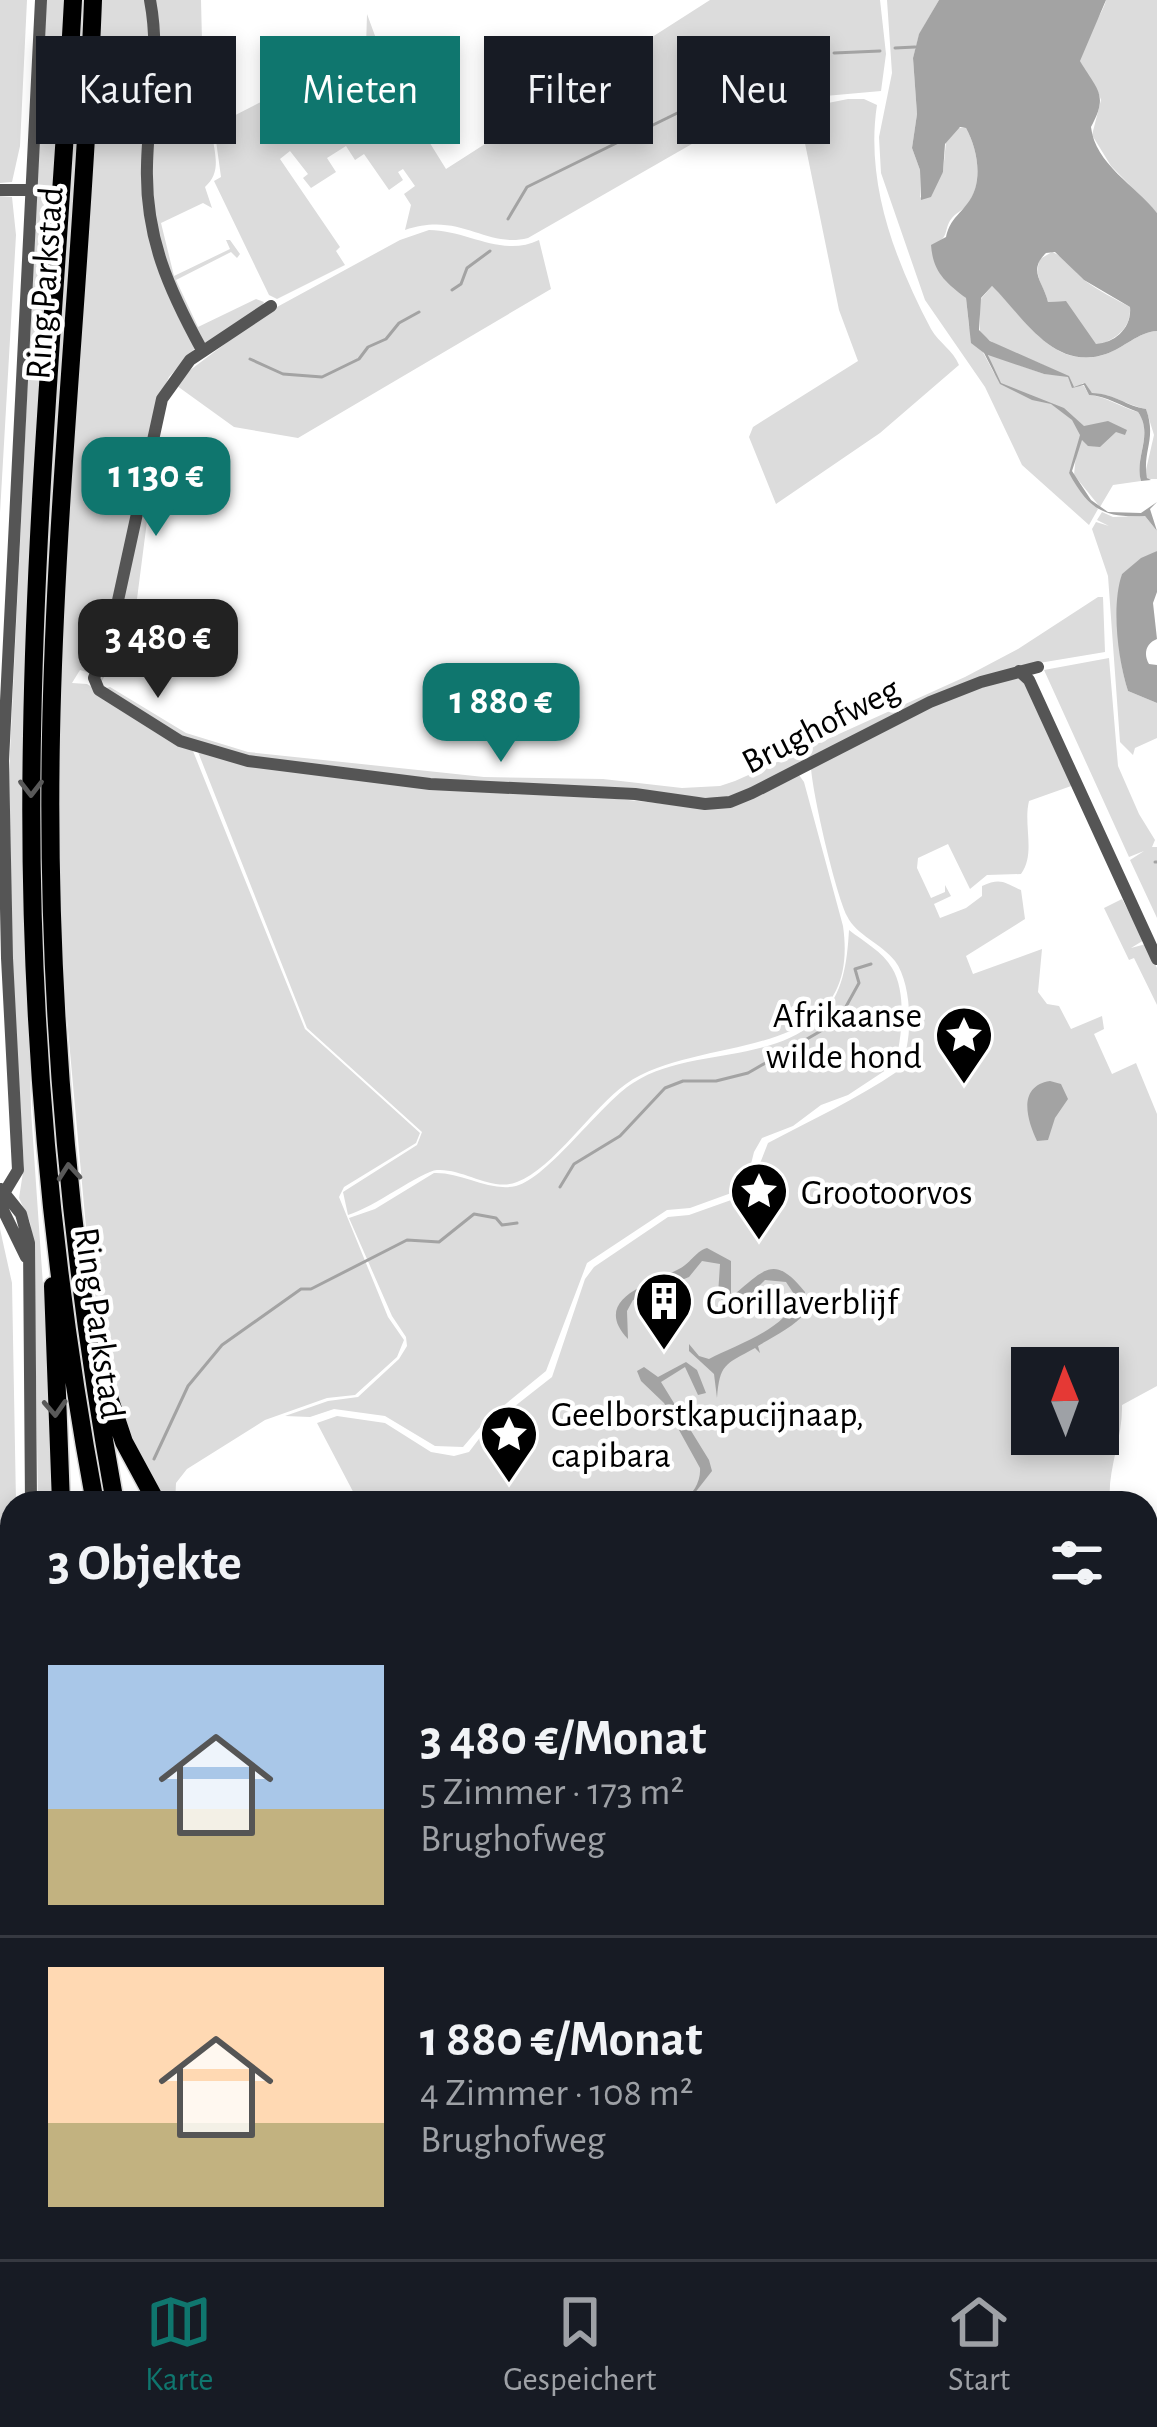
<!DOCTYPE html>
<html lang="de">
<head>
<meta charset="utf-8">
<style>
  body { margin:0; font-family:"Alegreya Sans",sans-serif; background:#20242c; color:#f1f3f6; height:100vh; display:flex; flex-direction:column; font-size:45px; white-space:nowrap }
  * { box-sizing:border-box; margin:0 }
  p { font-size:39px; color:#9ea1a6 }
  .icon { flex:none; width:66px; height:66px; fill:none; stroke:currentColor; stroke-width:2; stroke-linecap:round; stroke-linejoin:round }
  .map { position:relative; flex:1; overflow:hidden }
  .sheet { position:absolute; left:0px; top:1491px; width:1158px; height:768px; display:flex; flex-direction:column; background:#171b24; border-radius:36px 36px 0 0; box-shadow:0 6px 18px #0003 }
  .sheet>* { flex:none }
  .banner { position:absolute; left:36px; top:36px; width:1086px; height:108px; display:flex; gap:24px }
  .needle { width:78px; rotate:359deg }
  .tools { position:absolute; left:1011px; top:1347px; display:grid; gap:24px }
  .tools a { display:grid; place-items:center; width:108px; height:108px; border-radius:0px; background:#171b24; box-shadow:0 6px 18px #0003; font-size:60px }
  .price { position:absolute; translate:-50% -102px; padding:0 27px; border-radius:24px; background:#0f766e; color:#fff; font-size:39px; line-height:78px; filter:drop-shadow(0 3px 6px #0008) }
  .price::after { content:''; position:absolute; left:50%; top:72px; width:36px; height:27px; margin-left:-18px; background:inherit; clip-path:polygon(0 0,100% 0,50% 100%) }
  .price.current { background:#222; color:#fff }
  ul { padding:0; list-style:none }
  li { display:flex; align-items:center; gap:36px; height:300px; padding:0 48px }
  li+li { border-top:3px solid #363941 }
  li span { display:grid; place-items:center; flex:none; width:336px; height:240px; border-radius:0px; color:#555 }
  li>.icon { margin-inline-start:auto }
  span .icon { width:144px; height:144px; fill:#fffc; stroke-width:1 }
  li b { font-size:51px }
  h2 { display:flex; justify-content:space-between; align-items:center; height:144px; padding:0 48px; font-size:51px }
  .tag { padding:0 42px; border-radius:0px; background:#171b24; box-shadow:0 6px 18px #0003; font-size:42px; line-height:108px }
  .tag.current { background:#0f766e; color:#fff }
  .menu { display:flex; justify-content:space-around; align-items:center; height:168px; border-top:3px solid #363941; background:#171b24; font-size:33px; color:#9ea1a6 }
  .menu a { display:grid; justify-items:center; gap:6px }
  .menu .current { color:#0f766e }
  .map>svg:first-child { display:block }
</style>
</head>
<body>
<div class="map">
<svg width="1157" height="2259" viewBox="0 0 1157 2259">
  <rect width="100%" height="100%" fill="#fff"/>
  <!-- green -->
  <path fill="#dcdcdc" fill-rule="evenodd" d="M0 0H27L20 146 12 182 0 183Z
    M46 0H65L54 189 29 1017 31 1111 58 1503H38L34 1246 30 1222 19 1198 24 1166 13 995 9 773Z
    M78 0H87L48 937 110 1503H101L67 1289 41 986 39 657Z
    M102 0H147L152 31 144 196 196 347 169 377 158 401 102 654 90 673 80 670 72 683 87 684 193 751 305 1029 420 1133 416 1143 344 1187 339 1197 388 1317 404 1340 397 1357 355 1395 327 1398 265 1420 187 1469 176 1483 175 1503H161L110 1389 104 1359 86 1227 61 953 57 782 61 659Z
    M152 0H201L204 123 212 124C211 148 225 169 205 187L212 208 203 203 161 223 174 276 230 249 226 240H230L240 254 237 258 231 252 176 280 198 327 256 299 264 302 260 310 208 343 203 342 165 274 150 195Z
    M710 0H880L886 54 881 91 814 97 711 133 528 238C485 249 461 211 405 230L411 205 404 194 415 186 403 169 398 172 403 180 389 190 364 154 355 160 346 146 327 158 336 172 311 188 303 178 308 174 290 151 280 159 340 247 336 251 345 265 277 299 269 295 214 181 221 177 214 126 366 48 367 14 392 82 446 169Z
    M887 0H939L919 35 913 58 917 114 912 148 920 170V198L943 172 946 142 958 128H966C978 150 984 183 967 205 963 210 956 213 952 218 944 228 949 235 938 243L945 277 966 298 969 326 995 375 988 354 1044 374 1062 375C1037 358 1004 354 980 333V300L992 286C1024 315 1052 373 1106 354 1124 348 1138 332 1157 331V479H1148L1145 474 1154 435 1146 409C1126 405 1114 394 1092 393L1083 383 1080 386H1084L1089 395C1108 397 1120 407 1138 412 1154 434 1134 457 1141 481L1113 485 1100 507 1074 475 1076 454 1069 473 1098 509 1089 525 1022 465 985 387 925 300 881 173 879 137 892 73Z
    M1106 0H1157V213L1111 166 1092 135 1101 100C1097 86 1086 77 1081 65 1074 46 1102 19 1106 0Z
    M848 99H864L877 105C865 182 895 261 931 329 939 343 953 350 959 365L880 433 776 504 749 437 753 427 858 361 839 310 798 109Z
    M0 196 12 197 16 235 0 513Z
    M429 230C467 230 502 258 539 240L551 289 298 438 234 427 173 383 266 313 400 240Z
    M1052 252C1067 258 1072 270 1084 280 1099 291 1115 299 1130 307 1131 328 1118 337 1100 345L1093 343 1065 301 1048 302C1044 285 1033 278 1040 259Z
    M161 412 137 599 122 647 100 684Z
    M1102 512 1113 517 1145 516 1157 531V551L1122 574C1117 612 1116 654 1128 691L1157 703V738L1135 748 1133 755 1120 742 1108 576 1092 529 1096 522 1109 526 1097 520Z
    M1098 597H1103L1105 652 1021 666 726 799 434 780 234 754 187 740 103 689 110 687 186 733 248 752 484 777 603 779 682 788 720 786 735 781 965 677 1018 649Z
    M1109 658 1118 766 1139 814 1155 840 1152 847H1157V918L1130 860 1144 851 1129 857 1044 670Z
    M1022 677 1074 785 1029 801C1023 825 1036 853 1021 874L987 875 970 889 948 844 918 858 917 868 931 898 945 892V885L951 896 934 904 940 918 966 908 982 896V886C1001 877 1005 883 1021 890L1025 919 966 956 973 974 1042 949 1038 992 1047 1004 1059 1006 1071 1029 1102 1016 1104 1029 1094 1034 1112 1074 1136 1063 1157 1114V1386L1122 1405C1123 1439 1107 1469 1110 1503H359L317 1423 337 1416 385 1423 431 1452 454 1456 469 1452 488 1427 552 1377 585 1279 594 1267 668 1217 689 1215 748 1194 768 1143C811 1120 857 1099 898 1071 914 1046 913 985 895 961 882 944 856 935 847 916 835 891 813 796 811 768 880 733 946 692 1022 677ZM1032 1368H1098V1434H1032Z
    M198 752 224 759 706 808 799 775 804 782 843 926C863 1068 702 1031 626 1084 593 1107 553 1169 517 1182 492 1192 463 1168 437 1170 422 1171 373 1208 348 1215L343 1192 417 1145 422 1132 307 1028Z
    M1122 899 1144 940 1131 948 1146 944 1157 968V1005L1134 958 1129 960 1104 908Z
    M849 930C863 941 883 952 892 968 907 992 902 1038 895 1064L848 1095 821 1105 793 1126 762 1138 754 1152 745 1188 690 1208 667 1210 587 1263 546 1371 486 1420 463 1447 435 1446 385 1416 334 1409 310 1417 285 1416 328 1401 358 1397 399 1359 407 1346 406 1337 392 1316 349 1218 375 1209 434 1173C462 1172 489 1192 516 1186 548 1178 601 1103 633 1083 687 1048 765 1064 815 1022 843 998 847 964 849 930Z
    M0 1229 12 1283 16 1503H12V1557L0 1600Z
    M0 1733 12 1746V1879L0 1871Z
    M1157 2034V2213L1146 2214V2037Z
    M1157 2218V2259H1042L1041 2247H1146V2219Z
    M275 2247H597L626 2251 851 2247V2259H277Z"/>
  <!-- water -->
  <path fill="#a3a3a3" fill-rule="evenodd" d="M939 0H1106L1080 61C1097 90 1109 94 1091 127 1095 164 1135 185 1157 213V331C1138 332 1124 348 1106 354 1053 372 1023 316 992 286L981 298 979 330 990 341 1069 376 1074 387 1085 383 1092 393C1116 394 1126 406 1146 409 1157 439 1142 451 1147 478L1151 480 1141 481C1134 457 1154 435 1138 412 1121 406 1107 396 1089 395L1084 385 1072 388 1068 377 1044 374 988 355 1001 383 1064 408 1084 426 1108 421 1127 430 1125 435 1116 432 1100 447 1088 446 1082 440 1072 471 1091 500 1108 512 1141 513 1157 502 1150 509 1157 531 1145 516C1104 518 1089 510 1069 473L1080 435 1072 420 1051 404 1032 400 1000 384 984 353 971 343 966 298C945 282 933 272 931 245L946 237C950 220 957 217 967 204 984 183 978 150 966 128L960 127 945 144 943 172 931 197 921 200 920 170 912 148 917 114 913 58 919 34ZM1055 252 1084 280 1130 307C1132 328 1115 343 1096 344L1066 301 1048 302C1044 283 1027 271 1046 253Z
    M1157 551V592L1153 603 1157 639C1146 643 1143 654 1149 664L1157 665V703L1128 691C1118 660 1111 606 1122 574L1141 558Z
    M1050 1081 1061 1084 1068 1099 1055 1118 1048 1140 1037 1141C1026 1118 1018 1086 1050 1081Z
    M707 1248 731 1261V1293H736C766 1268 775 1255 805 1292L802 1307 806 1312C794 1327 774 1336 758 1346L760 1353 755 1348C724 1365 720 1364 717 1398L714 1374 689 1351V1344L699 1356 709 1359C736 1345 789 1328 796 1297L786 1282 765 1280 741 1304H725L718 1295 720 1264 702 1261 689 1277 633 1300 627 1311 628 1339C590 1299 651 1283 677 1270 691 1264 694 1252 707 1248Z
    M686 1362 697 1370 706 1393 698 1395 685 1367 661 1382 709 1460 712 1471 687 1503H665L672 1496 682 1501C693 1495 701 1481 700 1468L664 1403 641 1381 637 1371 644 1367 658 1377Z"/>
  <g fill="none" stroke-linecap="round" stroke-linejoin="round">
    <!-- stream -->
    <path stroke="#a3a3a3" stroke-width="3" d="M895 48 915 47
      M834 53 880 51
      M508 219 527 187 775 65
      M452 290 461 284 467 268 490 251
      M250 359 283 374 322 377 359 359 368 347 386 339 399 323 419 312
      M1155 862H1157
      M560 1187 574 1164 620 1136 665 1088 683 1081H716L748 1073 838 1021 859 983 855 969 871 964
      M154 1459 188 1386 222 1345 301 1289H311L407 1240 439 1242 474 1214 496 1218 502 1225 517 1223"/>
    <!-- major casing -->
    <g stroke="#dbdbdb" stroke-width="18">
      <path id="major" d="M1146 1681 1157 1677"/>
    </g>
    <!-- highway casing -->
    <g stroke="#dbdbdb" stroke-width="21">
      <path id="highway" d="M73 0C60 245 36 490 32 735 27 992 48 1250 95 1503
        M93 0C84 245 56 489 51 735 46 992 69 1250 115 1503
        M53 1286 61 1503
        M104 1382 124 1442 157 1503
        M249 2247 251 2259
        M268 2247 271 2259"/>
    </g>
    <!-- minor -->
    <path stroke="#555" stroke-width="12" d="M150 0C161 57 148 109 147 166 145 237 169 290 202 350
      M0 190H33
      M271 306 190 360 162 399 110 637 94 678 99 690 180 741 248 761 430 784 635 794 705 804 730 802 752 793 930 702 981 682 1038 667
      M1019 671 1029 680 1157 959
      M1 1189 21 1214 29 1243 31 1503
      M0 1200 18 1170 7 958 3 761 41 0
      M0 1204 26 1257
      M12 1634 4 1676 12 1709
      M1146 1707 1157 1703
      M0 1953 12 1961
      M0 2179 12 2177
      M1146 2213H1157
      M613 2247 637 2251 677 2247
      M119 2259 134 2247"/>
    <!-- major -->
    <use href="#major" stroke="#000" stroke-width="15"/>
    <!-- highway -->
    <use href="#highway" stroke="#000" stroke-width="18"/>
  </g>
  <!-- one-way arrows -->
  <defs><path id="oneway-chevron" d="M-2-3.5L2.5 0L-2 3.5" fill="none" stroke-width="1.6" stroke-linecap="round" stroke-linejoin="round" transform="scale(3)"/></defs>
  <g stroke="#595959">
    <use href="#oneway-chevron" transform="translate(31 788) rotate(90)"/>
    <use href="#oneway-chevron" transform="translate(69 1172) rotate(-95)"/>
    <use href="#oneway-chevron" transform="translate(55 1408) rotate(87)"/>
  </g>
  <!-- icons -->
  <defs>
    <g id="sight-pin" transform="scale(3)"><path d="M0 17L-7.5 6A9.5 9.5 0 1 1 7.5 6Z" fill="#000" stroke="#fff"/><path d="M0-6L1.8-2.2L6-1.7L2.9 1.2L3.7 5.4L0 3.3L-3.7 5.4L-2.9 1.2L-6-1.7L-1.8-2.2Z" fill="#fff"/></g>
    <g id="building-pin" transform="scale(3)"><path d="M0 17L-7.5 6A9.5 9.5 0 1 1 7.5 6Z" fill="#000" stroke="#fff"/><path d="M-4-6H4V6H1V3H-1V6H-4ZM-2.5-4.3h1.7v1.8h-1.7ZM.8-4.3h1.7v1.8H.8ZM-2.5-1h1.7V.8h-1.7ZM.8-1h1.7V.8H.8Z" fill="#fff"/></g>
  </defs>
  <g fill-rule="evenodd">
    <use href="#sight-pin" x="964" y="1035"/>
    <use href="#sight-pin" x="759" y="1191"/>
    <use href="#building-pin" x="664" y="1301"/>
    <use href="#sight-pin" x="509" y="1434"/>
  </g>
  <g text-anchor="middle" stroke-width="9" stroke-linejoin="round" paint-order="stroke">
    <!-- street labels -->
    <g font-size="36" fill="#000" stroke="#fff">
      <text transform="translate(43 283) rotate(-86)" y="13">Ring Parkstad</text>
      <text transform="translate(820 724) rotate(-27)" y="13">Brughofweg</text>
      <text transform="translate(101 1323) rotate(82)" y="13">Ring Parkstad</text>
    </g>
    <!-- poi labels -->
    <g font-size="36" fill="#000" stroke="#fff" text-anchor="start">
      <text x="922" y="1027" text-anchor="end">Afrikaanse<tspan x="922" dy="41">wilde hond</tspan></text>
      <text x="801" y="1204">Grootoorvos</text>
      <text x="706" y="1314">Gorillaverblijf</text>
      <text x="551" y="1426">Geelborstkapucijnaap,<tspan x="551" dy="41">capibara</tspan></text>
    </g>
  </g>
</svg>
<div class="tools">
<a><svg class="needle" viewBox="-14 -14 28 28"><path d="M0-13l5 13h-10z" fill="#e53935"/><path d="M0 13l5-13h-10z" fill="#9ea1a6"/></svg></a>
</div>
<b class="price" style="left:156px;top:539px">1 130 €</b>
<b class="price current" style="left:158px;top:701px">3 480 €</b>
<b class="price" style="left:501px;top:765px">1 880 €</b>
<div class="banner">
<a class="tag">Kaufen</a>
<a class="tag current">Mieten</a>
<a class="tag">Filter</a>
<a class="tag">Neu</a>
</div>
<section class="sheet">
<h2>3 Objekte<svg class="icon" aria-label="filters" viewBox="0 0 24 24"><path d="M4 7h16M4 17h16"/><circle cx="9" cy="7" r="2"/><circle cx="15" cy="17" r="2"/></svg></h2>
<ul>
<li><span style="background:linear-gradient(#a9c7e8 60%,#c2b280 0)"><svg class="icon" aria-label="home" viewBox="0 0 24 24"><path d="M3 11l9-7 9 7M6 9v11h12V9"/></svg></span><div><b>3 480 €/Monat</b><p>5 Zimmer · 173 m²</p><p>Brughofweg</p></div></li>
<li><span style="background:linear-gradient(#ffd9b3 65%,#c2b280 0)"><svg class="icon" aria-label="home" viewBox="0 0 24 24"><path d="M3 11l9-7 9 7M6 9v11h12V9"/></svg></span><div><b>1 880 €/Monat</b><p>4 Zimmer · 108 m²</p><p>Brughofweg</p></div></li>
</ul>
</section>
</div>
<nav class="menu">
<a class="current"><svg class="icon" aria-label="map" viewBox="0 0 24 24"><path d="M3 6l6-2 6 2 6-2v14l-6 2-6-2-6 2zM9 4v14M15 6v14"/></svg>Karte</a>
<a><svg class="icon" aria-label="saved" viewBox="0 0 24 24"><path d="M7 4h10v16l-5-4-5 4z"/></svg>Gespeichert</a>
<a><svg class="icon" aria-label="home" viewBox="0 0 24 24"><path d="M3 11l9-7 9 7M6 9v11h12V9"/></svg>Start</a>
</nav>
</body>
</html>
